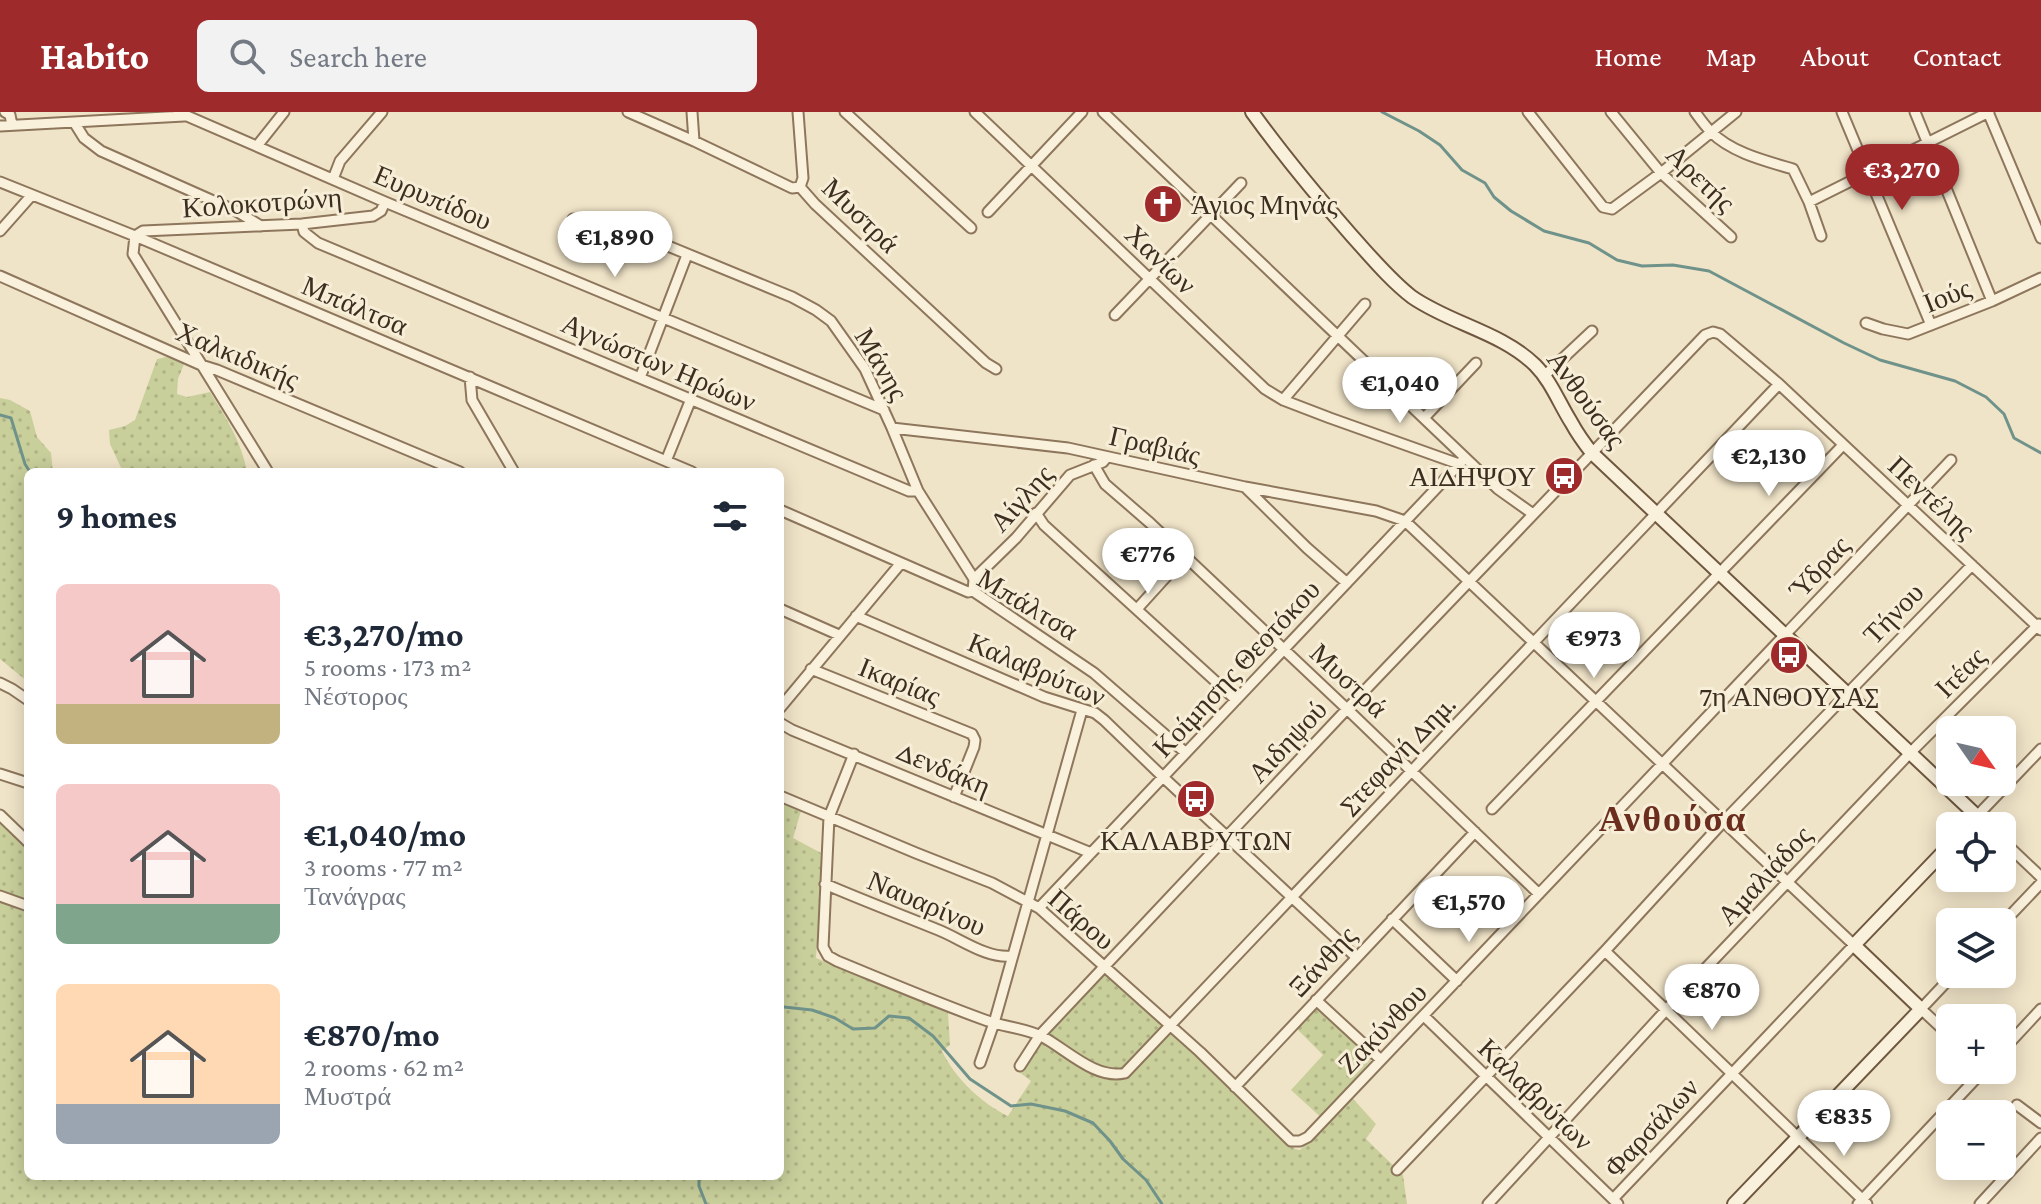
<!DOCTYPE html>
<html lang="en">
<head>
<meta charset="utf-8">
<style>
  body { margin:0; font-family:"Crimson Pro",serif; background:#f2f2f3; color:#1f2937; height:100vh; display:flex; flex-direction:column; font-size:30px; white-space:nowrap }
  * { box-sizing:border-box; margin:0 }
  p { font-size:26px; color:#747a83 }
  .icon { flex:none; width:44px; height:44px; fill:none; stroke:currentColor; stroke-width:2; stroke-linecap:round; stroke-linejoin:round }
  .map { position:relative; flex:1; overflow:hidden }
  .sheet { position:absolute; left:24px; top:356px; width:760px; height:712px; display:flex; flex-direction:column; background:#fff; border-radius:12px; box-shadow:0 4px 20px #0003 }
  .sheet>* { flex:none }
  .needle { width:52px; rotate:124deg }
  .tools { position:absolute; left:1936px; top:604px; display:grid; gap:16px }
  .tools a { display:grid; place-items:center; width:80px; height:80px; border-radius:12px; background:#fff; box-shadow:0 4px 20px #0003; font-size:40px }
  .price { position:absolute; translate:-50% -68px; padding:0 18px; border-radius:28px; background:#fff; color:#222; font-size:26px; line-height:52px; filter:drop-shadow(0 2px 4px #0008) }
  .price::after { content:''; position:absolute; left:50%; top:48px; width:24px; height:18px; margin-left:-12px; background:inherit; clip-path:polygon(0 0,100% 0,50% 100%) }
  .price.active { background:#9e2a2b; color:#fff }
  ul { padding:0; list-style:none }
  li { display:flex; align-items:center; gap:24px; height:200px; padding:0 32px }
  li span { display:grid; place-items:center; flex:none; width:224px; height:160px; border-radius:12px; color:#555 }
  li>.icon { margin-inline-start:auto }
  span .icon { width:96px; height:96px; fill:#fffc; stroke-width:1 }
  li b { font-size:34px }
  h2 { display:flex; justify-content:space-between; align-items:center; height:96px; padding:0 32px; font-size:34px }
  header { display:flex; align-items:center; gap:48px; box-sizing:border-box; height:112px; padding:0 40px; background:#9e2a2b; color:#fff }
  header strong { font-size:38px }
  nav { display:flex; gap:44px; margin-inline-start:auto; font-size:28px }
  .search { width:560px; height:72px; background:#f2f2f3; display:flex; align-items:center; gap:20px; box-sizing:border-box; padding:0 28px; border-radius:12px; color:#747a83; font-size:30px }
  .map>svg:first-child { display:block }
</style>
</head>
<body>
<header>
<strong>Habito</strong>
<div class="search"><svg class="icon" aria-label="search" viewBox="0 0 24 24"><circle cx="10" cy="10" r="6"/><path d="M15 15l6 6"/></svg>Search here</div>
<nav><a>Home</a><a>Map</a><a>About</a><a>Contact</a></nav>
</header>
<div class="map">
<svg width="2041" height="1092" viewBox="0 0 2041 1092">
  <defs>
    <pattern id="grass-dots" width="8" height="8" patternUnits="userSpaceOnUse" patternTransform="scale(2)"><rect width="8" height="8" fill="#c9cf9b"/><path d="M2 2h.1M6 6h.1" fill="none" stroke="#aeb285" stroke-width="1.8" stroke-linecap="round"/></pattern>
  </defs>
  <rect width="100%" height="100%" fill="#f0e4c8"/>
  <!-- grass -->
  <path fill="url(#grass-dots)" d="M167 245 184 252 178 267 177 282 187 285 210 280C226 305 242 331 247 360H123L110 332 109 318 125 314 135 308 157 247Z
    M0 286 10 288 30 299 37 325 51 341 53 360H28V570L0 547Z
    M780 690 801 699 793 726 823 742 816 846 948 901 950 933 942 939C955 966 981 991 1008 1004L1031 969 1019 960 1040 930 1104 862 1201 945 1295 1037 1300 1038 1326 1010 1291 978 1323 943 1294 914 1314 891 1373 946 1345 978 1376 1012 1366 1027 1403 1063 1407 1092H0V708L28 735V1064H780Z"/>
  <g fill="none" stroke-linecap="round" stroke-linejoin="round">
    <!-- stream -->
    <path stroke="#6f938a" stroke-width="3" d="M1382 0 1419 19 1440 33 1462 58 1485 71 1494 85 1511 99 1544 119 1589 131 1617 148 1642 154 1673 153 1709 159 1844 231 1880 248 1955 269 1986 285 2004 302 2014 326 2041 341
      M0 303 11 306 25 352 30 360
      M780 891 784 895 812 898 835 906 853 917 875 916 889 904 909 906 933 924 970 967 1011 994 1031 992 1065 999 1093 1011 1110 1029 1123 1047 1146 1068 1162 1092
      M699 1064V1074L706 1092"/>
    <!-- street casing -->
    <g stroke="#8d765c" stroke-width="13">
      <path id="street" d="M5 0 10 3 12 13
        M178 0 385 90 884 298
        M628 0 694 29 792 76 800 75 815 92 986 251 996 257
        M692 0 694 29
        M798 0 803 66 800 75
        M845 0 971 116
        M975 0 1265 277 1283 288 1330 306 1459 352
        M1103 0 1498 377 1533 402
        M1528 0 1603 95 1612 97 1661 61 1736 0
        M1611 0 1661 61 1731 125
        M1695 0C1700 7 1705 14 1711 20 1732 41 1766 49 1793 57L1809 90 1821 124
        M1842 0 1931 213
        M1915 0 1992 189
        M1988 0 2041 126
        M74 10 84 26 101 39 236 99 261 114
        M0 14 184 4
        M257 34 284 0
        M333 67 340 49 382 0
        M0 70 135 124 692 360
        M1809 90 1989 0
        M988 100 1082 0
        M573 107 627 119 646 125 792 185 816 198 831 209 865 257 892 316 918 379 974 467 973 479
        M302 112 304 120 318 131 909 379H918
        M0 119 31 84
        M0 164 201 253 217 258 460 360
        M1115 203 1241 71
        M1866 211 1883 217 1908 222 1992 189 2041 166
        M1544 264 1592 219
        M470 265 472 288 514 360
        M640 266 687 143
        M1283 288 1365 192
        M1424 306 1476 251
        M892 316 1068 336 1245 375 1376 399 1405 409 1854 833 1613 1087
        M666 349 691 287
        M1094 353 1105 372 1150 411 1347 597 1539 782
        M268 360 133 142 135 124 143 119 302 112 373 104 381 99 385 90
        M1245 375 1307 436 1347 471
        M780 398 968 480 973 479 1094 561 1186 641
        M1036 401 1044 413 1236 588
        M974 467 1016 426 1070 363 1103 350 1107 345
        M780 497 839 523
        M1137 497 1185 444
        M856 504 1044 585 1095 601 1104 608 1163 665 1356 845
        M811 557 972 622 975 628 974 635 954 685
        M0 571 12 577 28 588
        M780 596 901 451
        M780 611 792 618 1091 741
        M854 642 829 705 823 835 828 844 837 849C886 869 935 890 985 908 1003 915 1026 916 1043 925 1067 938 1096 968 1125 961L1779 272
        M0 662 28 671
        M780 684 916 741 992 771 1039 796 1200 940 1291 1029H1300L1308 1025 1951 348
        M1492 697 1843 333
        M0 703 28 730
        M1988 714 1977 704 2041 637
        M2002 728 2041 765
        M825 772C862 788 899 802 936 817 960 826 986 847 1012 844
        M0 784 28 794
        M1039 796 1465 346
        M1392 807 1457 869
        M2002 812 2041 771
        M1605 839 1867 1092
        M1316 888 1381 948
        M1424 904 1618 1092
        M1950 924 1921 897 1954 862
        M2002 939 2041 897
        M980 951 994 911 1082 598
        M1020 954 1040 923 1104 855 1347 597 1705 223 1713 220 1720 222 1779 272 2041 518
        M1235 975 1475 720
        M2017 993 2041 1011
        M1397 1058 1605 839 1723 710 1972 453
        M1488 1092 1666 898 1910 641 2039 512
        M1858 1092 1984 958
        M1980 1092 2041 1026"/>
    </g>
    <!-- secondary casing -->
    <g stroke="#6f573f" stroke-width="16">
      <path id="secondary" d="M1252 0C1283 43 1317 84 1352 124 1371 145 1390 168 1412 185 1451 212 1501 220 1535 253 1551 269 1559 291 1571 310 1577 321 1584 331 1592 341L1977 704 1968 714
        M1734 1092 1921 897 1854 833 1950 733"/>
    </g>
    <!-- street -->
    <use href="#street" stroke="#faf1dc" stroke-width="9"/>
    <!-- secondary -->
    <use href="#secondary" stroke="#faf1dc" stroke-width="12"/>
  </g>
  <!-- icons -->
  <defs>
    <g id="church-disc" transform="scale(2)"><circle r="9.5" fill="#9e2a2b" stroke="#f7eed8"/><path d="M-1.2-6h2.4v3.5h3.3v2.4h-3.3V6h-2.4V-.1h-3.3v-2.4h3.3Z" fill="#fff"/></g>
    <g id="bus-disc" transform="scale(2)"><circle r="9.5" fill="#9e2a2b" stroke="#f7eed8"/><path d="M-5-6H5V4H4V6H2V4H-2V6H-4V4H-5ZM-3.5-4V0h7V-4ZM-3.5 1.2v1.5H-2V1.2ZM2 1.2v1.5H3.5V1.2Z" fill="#fff"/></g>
  </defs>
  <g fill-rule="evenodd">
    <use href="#church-disc" x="1163" y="92"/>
    <use href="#bus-disc" x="1564" y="364"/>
    <use href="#bus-disc" x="1789" y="543"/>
    <use href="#bus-disc" x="1196" y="687"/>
  </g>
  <g text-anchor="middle" stroke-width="6" stroke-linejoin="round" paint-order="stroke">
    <!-- street labels -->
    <g font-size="28" fill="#3d2e20" stroke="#f7eed8">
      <text transform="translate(1701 66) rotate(44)" y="10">Αρετής</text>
      <text transform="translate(433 85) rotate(23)" y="10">Ευρυπίδου</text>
      <text transform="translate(262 90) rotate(-4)" y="10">Κολοκοτρώνη</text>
      <text transform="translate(861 103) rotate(44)" y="10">Μυστρά</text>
      <text transform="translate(1161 147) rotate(44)" y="10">Χανίων</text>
      <text transform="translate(1947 183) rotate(-22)" y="10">Ιούς</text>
      <text transform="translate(355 193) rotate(23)" y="10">Μπάλτσα</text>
      <text transform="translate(238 243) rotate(23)" y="10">Χαλκιδικής</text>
      <text transform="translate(659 250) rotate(23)" y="10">Αγνώστων Ηρώων</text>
      <text transform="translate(882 252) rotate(60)" y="10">Μάνης</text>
      <text transform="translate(1587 287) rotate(54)" y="10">Ανθούσας</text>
      <text transform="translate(1155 333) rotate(13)" y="10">Γραβιάς</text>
      <text transform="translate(1932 385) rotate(43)" y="10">Πεντέλης</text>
      <text transform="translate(1021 386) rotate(-48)" y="10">Αίγλης</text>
      <text transform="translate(1819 455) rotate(-47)" y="10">Ύδρας</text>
      <text transform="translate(1028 492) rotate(31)" y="10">Μπάλτσα</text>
      <text transform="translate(1893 501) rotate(-46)" y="10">Τήνου</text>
      <text transform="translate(1236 556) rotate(-47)" y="10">Κοίμησης Θεοτόκου</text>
      <text transform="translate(1037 557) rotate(23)" y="10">Καλαβρύτων</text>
      <text transform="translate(1960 560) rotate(-45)" y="10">Ιτέας</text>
      <text transform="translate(1349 568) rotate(43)" y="10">Μυστρά</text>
      <text transform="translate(900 569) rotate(22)" y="10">Ικαρίας</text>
      <text transform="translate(1287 629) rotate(-47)" y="10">Αιδηψού</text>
      <text transform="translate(1397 642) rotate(-46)" y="10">Στεφανή Δημ.</text>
      <text transform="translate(944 656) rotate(23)" y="10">Δενδάκη</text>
      <text transform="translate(1764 763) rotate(-47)" y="10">Αμαλιάδος</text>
      <text transform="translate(927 791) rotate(23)" y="10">Ναυαρίνου</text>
      <text transform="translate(1082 807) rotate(41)" y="10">Πάρου</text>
      <text transform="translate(1322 849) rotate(-47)" y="10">Ξάνθης</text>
      <text transform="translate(1382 916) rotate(-46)" y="10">Ζακύνθου</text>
      <text transform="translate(1536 982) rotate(44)" y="10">Καλαβρύτων</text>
      <text transform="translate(1651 1015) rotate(-47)" y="10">Φαρσάλων</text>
    </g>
    <!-- poi labels -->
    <g font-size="28" fill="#3d2e20" stroke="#f7eed8">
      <text x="1191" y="102" text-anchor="start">Άγιος Μηνάς</text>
      <text x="1536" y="374" text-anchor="end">ΑΙΔΗΨΟΥ</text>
      <text x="1789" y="594">7η ΑΝΘΟΥΣΑΣ</text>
      <text x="1196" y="738">ΚΑΛΑΒΡΥΤΩΝ</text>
    </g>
    <!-- district labels -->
    <g font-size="36" font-weight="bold" letter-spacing="2" fill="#6b2e1e" stroke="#f7eed8">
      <text x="1673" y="719">Ανθούσα</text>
    </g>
  </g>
</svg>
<div class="tools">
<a><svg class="needle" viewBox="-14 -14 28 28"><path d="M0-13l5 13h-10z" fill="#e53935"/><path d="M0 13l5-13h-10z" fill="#747a83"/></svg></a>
<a><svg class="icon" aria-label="locate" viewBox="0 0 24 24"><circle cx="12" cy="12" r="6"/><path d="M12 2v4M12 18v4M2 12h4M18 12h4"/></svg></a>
<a><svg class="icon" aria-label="layers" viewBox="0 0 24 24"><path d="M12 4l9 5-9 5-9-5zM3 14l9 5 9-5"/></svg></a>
<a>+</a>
<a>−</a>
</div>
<b class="price active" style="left:1902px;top:100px">€3,270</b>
<b class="price" style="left:615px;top:167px">€1,890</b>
<b class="price" style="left:1400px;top:313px">€1,040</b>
<b class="price" style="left:1769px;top:386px">€2,130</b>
<b class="price" style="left:1148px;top:484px">€776</b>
<b class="price" style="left:1594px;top:568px">€973</b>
<b class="price" style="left:1469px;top:832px">€1,570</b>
<b class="price" style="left:1712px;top:920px">€870</b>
<b class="price" style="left:1844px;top:1046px">€835</b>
<section class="sheet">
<h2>9 homes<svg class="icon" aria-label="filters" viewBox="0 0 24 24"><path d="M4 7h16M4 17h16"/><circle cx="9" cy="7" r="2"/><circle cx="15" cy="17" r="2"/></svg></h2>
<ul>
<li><span style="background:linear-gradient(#f6c9c9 75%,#c2b280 0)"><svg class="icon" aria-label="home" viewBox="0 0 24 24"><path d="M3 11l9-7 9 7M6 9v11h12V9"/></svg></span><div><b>€3,270/mo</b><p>5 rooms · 173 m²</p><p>Νέστορος</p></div></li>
<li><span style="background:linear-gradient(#f6c9c9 75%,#7fa58c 0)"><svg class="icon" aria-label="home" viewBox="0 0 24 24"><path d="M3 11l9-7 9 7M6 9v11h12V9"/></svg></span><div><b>€1,040/mo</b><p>3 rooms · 77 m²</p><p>Τανάγρας</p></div></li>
<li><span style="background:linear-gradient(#ffd9b3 75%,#9aa5b1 0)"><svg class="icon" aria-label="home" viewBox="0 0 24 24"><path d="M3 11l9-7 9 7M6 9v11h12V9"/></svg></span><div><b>€870/mo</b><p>2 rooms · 62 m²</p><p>Μυστρά</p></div></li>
</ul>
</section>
</div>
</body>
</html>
